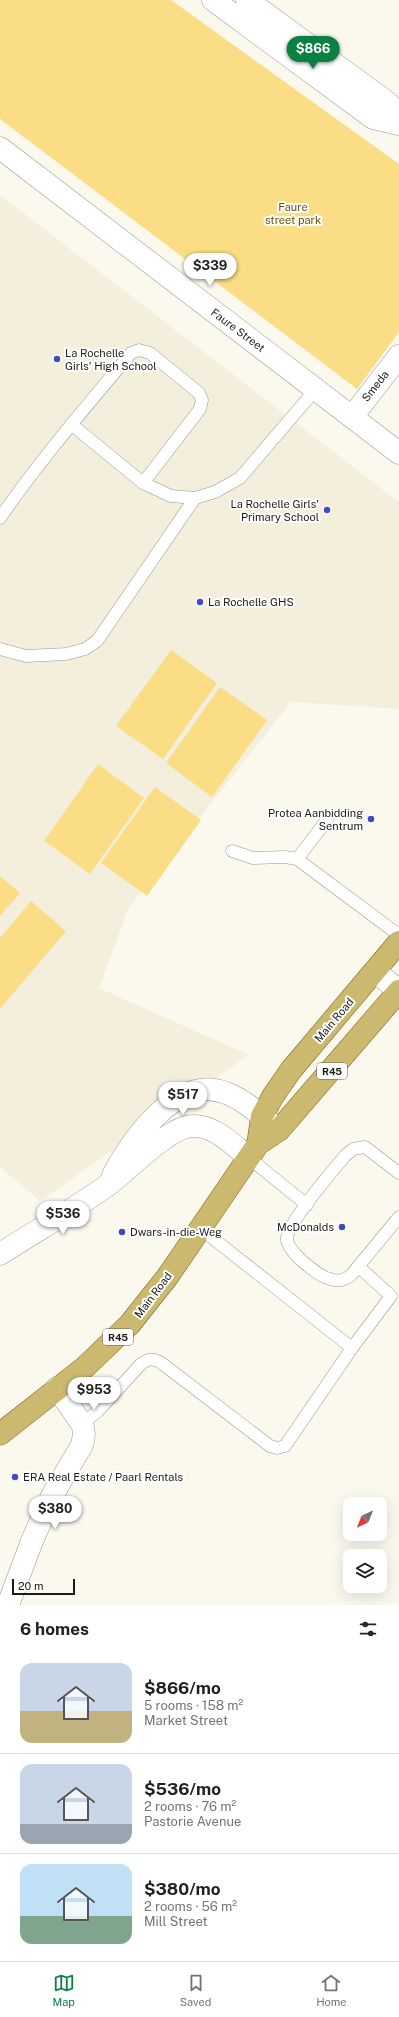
<!DOCTYPE html>
<html lang="en">
<head>
<meta charset="utf-8">
<style>
  body { margin:0; font-family:"Public Sans",sans-serif; background:#f6f6f6; color:#202124; height:100vh; display:flex; flex-direction:column; font-size:15px; white-space:nowrap }
  * { box-sizing:border-box; margin:0 }
  p { font-size:13px; color:#757577 }
  .icon { flex:none; width:22px; height:22px; fill:none; stroke:currentColor; stroke-width:2; stroke-linecap:round; stroke-linejoin:round }
  .map { position:relative; height:1605px; overflow:hidden }
  .drawer { display:flex; flex-direction:column; background:#fff; flex:1 }
  .drawer>* { flex:none }
  .needle { width:26px; rotate:223deg }
  .buttons { position:absolute; left:343px; top:1497px; display:grid; gap:8px }
  .buttons a { display:grid; place-items:center; width:44px; height:44px; border-radius:8px; background:#fff; box-shadow:0 4px 16px #0002; font-size:20px }
  .scale { position:absolute; left:12px; bottom:10px; width:63px; box-sizing:border-box; padding-left:4px; border:2px solid #1b1a16; border-top:0; font-size:11px; line-height:14px; white-space:nowrap; color:#1b1a16; -webkit-text-stroke:3px #fff; paint-order:stroke }
  .price { position:absolute; translate:-50% -34px; padding:0 9px; border-radius:14px; background:#fff; color:#222; font-size:13px; line-height:26px; filter:drop-shadow(0 1px 2px #0008) }
  .price::after { content:''; position:absolute; left:50%; top:24px; width:12px; height:9px; margin-left:-6px; background:inherit; clip-path:polygon(0 0,100% 0,50% 100%) }
  .price.active { background:#0b8043; color:#fff }
  ul { padding:0; list-style:none }
  li { display:flex; align-items:center; gap:12px; height:100px; padding:0 20px }
  li+li { border-top:1px solid #e0e0e0 }
  li span { display:grid; place-items:center; flex:none; width:112px; height:80px; border-radius:12px; color:#555 }
  li>.icon { margin-inline-start:auto }
  span .icon { width:48px; height:48px; fill:#fffc; stroke-width:1 }
  li b { font-size:17px }
  h2 { display:flex; justify-content:space-between; align-items:center; height:48px; padding:0 20px; font-size:17px }
  .tab-bar { display:flex; justify-content:space-around; align-items:center; height:56px; border-top:1px solid #e0e0e0; background:#fff; font-size:11px; color:#757577 }
  .tab-bar a { display:grid; justify-items:center; gap:2px }
  .tab-bar .active { color:#0b8043 }
  .map>svg:first-child { display:block }
</style>
</head>
<body>
<div class="map">
<svg width="399" height="1605" viewBox="0 0 399 1605">
  <rect width="100%" height="100%" fill="#fbf8ee"/>
  <!-- built -->
  <path fill="#f4efdd" d="M0 195 399 502V709L291 702 128 909 99 988 249 1055 40 1201 0 1167Z"/>
  <!-- green -->
  <path fill="#fadd84" d="M0 0H171L399 164V332L357 389 0 119Z
    M171 650 217 683 163 759 116 726Z
    M220 687 267 720 212 797 166 763Z
    M98 764 144 798 90 874 44 841Z
    M155 787 201 820 147 896 101 863Z
    M0 876 20 893 0 916Z
    M31 901 66 931 0 1009V938Z"/>
  <g fill="none" stroke-linecap="round" stroke-linejoin="round">
    <!-- lane casing -->
    <g stroke="#9a978e" stroke-width="13">
      <path id="lane" d="M71 424 143 483 171 496 195 498 215 492 240 478 316 389
        M0 518C40 460 86 407 131 353L139 350 150 353 199 393 202 400 200 409 143 483
        M0 649 26 656 66 654 85 649 97 641 195 498
        M232 851 253 858 285 857 297 859 399 935
        M297 859 327 820
        M249 1158 307 1205
        M399 1173 365 1147 353 1149 345 1156C333 1170 288 1223 287 1238 286 1251 318 1276 330 1279 338 1282 346 1280 352 1274L399 1217
        M201 1229 352 1348
        M82 1424 98 1411 141 1364C148 1359 152 1358 160 1362L270 1446 277 1448 285 1446 352 1348 391 1296 359 1267"/>
    </g>
    <!-- street casing -->
    <g stroke="#9a978e" stroke-width="23">
      <path id="street" d="M0 148 399 453
        M352 417 399 356
        M375 971 399 991
        M113 1175C132 1140 178 1073 226 1093 245 1100 260 1115 276 1128
        M0 1254C36 1231 73 1210 108 1185 128 1170 162 1134 186 1127 211 1121 232 1144 249 1158
        M8 1605 32 1541 52 1496 82 1445C84 1437 85 1431 82 1424L57 1388"/>
    </g>
    <!-- secondary casing -->
    <g stroke="#9a978e" stroke-width="23">
      <path id="secondary" d="M213 0 373 118 399 124
        M247 0 388 103 399 119"/>
    </g>
    <!-- primary casing -->
    <g stroke="#786313" stroke-width="23">
      <path id="primary" d="M258 1144 262 1116 273 1096 291 1070 399 942
        M0 1434 84 1368 130 1324 168 1276 258 1144 279 1130 399 991"/>
    </g>
    <!-- lane -->
    <use href="#lane" stroke="#fff" stroke-width="12"/>
    <!-- street -->
    <use href="#street" stroke="#fff" stroke-width="22"/>
    <!-- secondary -->
    <use href="#secondary" stroke="#fff" stroke-width="22"/>
    <!-- primary -->
    <use href="#primary" stroke="#ccb970" stroke-width="22"/>
  </g>
  <!-- markers -->
  <g fill="#3d4cbf" stroke="#fff" stroke-width="1.5">
    <circle cx="57" cy="359" r="4"/>
    <circle cx="327" cy="510" r="4"/>
    <circle cx="200" cy="602" r="4"/>
    <circle cx="371" cy="819" r="4"/>
    <circle cx="342" cy="1227" r="4"/>
    <circle cx="122" cy="1232" r="4"/>
    <circle cx="15" cy="1477" r="4"/>
  </g>
  <g text-anchor="middle" stroke-width="4" stroke-linejoin="round" paint-order="stroke">
    <!-- shield labels -->
    <g fill="#fff" stroke="#5f5f5c" stroke-width="1">
      <rect x="317" y="1063" width="30" height="16" rx="3"/>
      <rect x="103" y="1329" width="30" height="16" rx="3"/>
    </g>
    <g font-size="10" font-weight="bold" fill="#1b1a16">
      <text x="332" y="1075">R45</text>
      <text x="118" y="1341">R45</text>
    </g>
    <!-- park labels -->
    <g font-size="11" fill="#665203" stroke="#fff">
      <text x="293" y="211">Faure<tspan x="293" dy="13">street park</tspan></text>
    </g>
    <!-- street labels -->
    <g font-size="11" fill="#1b1a16" stroke="#fff">
      <text transform="translate(238 330) rotate(37)" y="4">Faure Street</text>
      <text transform="translate(375 386) rotate(-52)" y="4">Smeda</text>
      <text transform="translate(334 1020) rotate(-50)" y="4">Main Road</text>
      <text transform="translate(153 1295) rotate(-53)" y="4">Main Road</text>
    </g>
    <!-- poi labels -->
    <g font-size="11" fill="#1b1a16" stroke="#fff" text-anchor="start">
      <text x="65" y="357">La Rochelle<tspan x="65" dy="13">Girls' High School</tspan></text>
      <text x="319" y="508" text-anchor="end">La Rochelle Girls'<tspan x="319" dy="13">Primary School</tspan></text>
      <text x="208" y="606">La Rochelle GHS</text>
      <text x="363" y="817" text-anchor="end">Protea Aanbidding<tspan x="363" dy="13">Sentrum</tspan></text>
      <text x="334" y="1231" text-anchor="end">McDonalds</text>
      <text x="130" y="1236">Dwars-in-die-Weg</text>
      <text x="23" y="1481">ERA Real Estate / Paarl Rentals</text>
    </g>
  </g>
</svg>
<div class="buttons">
<a><svg class="needle" viewBox="-14 -14 28 28"><path d="M0-13l5 13h-10z" fill="#e53935"/><path d="M0 13l5-13h-10z" fill="#757577"/></svg></a>
<a><svg class="icon" aria-label="layers" viewBox="0 0 24 24"><path d="M12 4l9 5-9 5-9-5zM3 14l9 5 9-5"/></svg></a>
</div>
<div class="scale">20 m</div>
<b class="price active" style="left:313px;top:70px">$866</b>
<b class="price" style="left:210px;top:287px">$339</b>
<b class="price" style="left:183px;top:1116px">$517</b>
<b class="price" style="left:63px;top:1235px">$536</b>
<b class="price" style="left:94px;top:1411px">$953</b>
<b class="price" style="left:55px;top:1530px">$380</b>
</div>
<section class="drawer">
<h2>6 homes<svg class="icon" aria-label="filters" viewBox="0 0 24 24"><path d="M4 7h16M4 17h16"/><circle cx="9" cy="7" r="2"/><circle cx="15" cy="17" r="2"/></svg></h2>
<ul>
<li><span style="background:linear-gradient(#c9d6e8 60%,#c2b280 0)"><svg class="icon" aria-label="home" viewBox="0 0 24 24"><path d="M3 11l9-7 9 7M6 9v11h12V9"/></svg></span><div><b>$866/mo</b><p>5 rooms · 158 m²</p><p>Market Street</p></div></li>
<li><span style="background:linear-gradient(#c9d6e8 75%,#9aa5b1 0)"><svg class="icon" aria-label="home" viewBox="0 0 24 24"><path d="M3 11l9-7 9 7M6 9v11h12V9"/></svg></span><div><b>$536/mo</b><p>2 rooms · 76 m²</p><p>Pastorie Avenue</p></div></li>
<li><span style="background:linear-gradient(#bfe0f5 65%,#7fa58c 0)"><svg class="icon" aria-label="home" viewBox="0 0 24 24"><path d="M3 11l9-7 9 7M6 9v11h12V9"/></svg></span><div><b>$380/mo</b><p>2 rooms · 56 m²</p><p>Mill Street</p></div></li>
</ul>
</section>
<nav class="tab-bar">
<a class="active"><svg class="icon" aria-label="map" viewBox="0 0 24 24"><path d="M3 6l6-2 6 2 6-2v14l-6 2-6-2-6 2zM9 4v14M15 6v14"/></svg>Map</a>
<a><svg class="icon" aria-label="saved" viewBox="0 0 24 24"><path d="M7 4h10v16l-5-4-5 4z"/></svg>Saved</a>
<a><svg class="icon" aria-label="home" viewBox="0 0 24 24"><path d="M3 11l9-7 9 7M6 9v11h12V9"/></svg>Home</a>
</nav>
</body>
</html>
